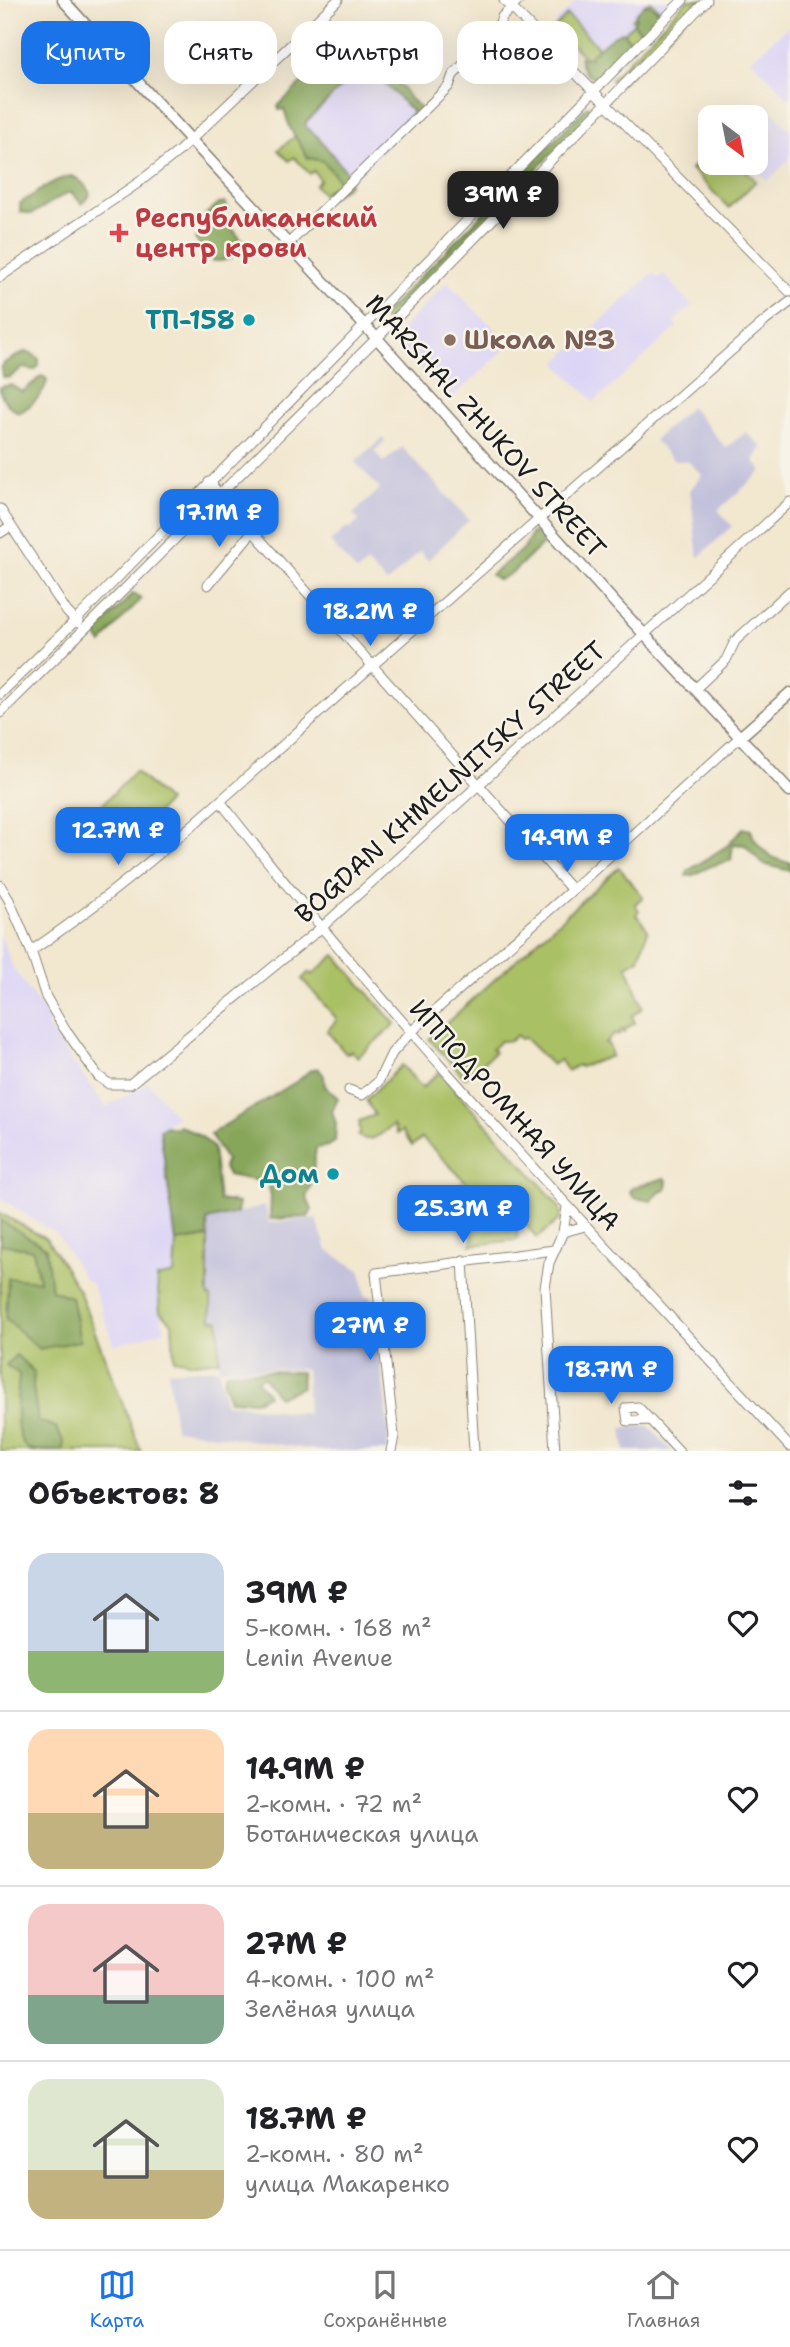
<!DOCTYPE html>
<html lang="ru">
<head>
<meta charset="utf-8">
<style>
  body { margin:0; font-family:"Shantell Sans",sans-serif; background:#f2f2f2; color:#202124; height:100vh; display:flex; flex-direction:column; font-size:26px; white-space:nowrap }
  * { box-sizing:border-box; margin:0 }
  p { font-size:23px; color:#757577 }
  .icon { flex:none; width:38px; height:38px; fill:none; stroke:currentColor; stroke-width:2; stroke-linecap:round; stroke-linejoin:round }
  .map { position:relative; height:1451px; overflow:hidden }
  .panel { display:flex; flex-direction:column; background:#fff; flex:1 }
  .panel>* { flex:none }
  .top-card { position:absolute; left:21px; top:21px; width:749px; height:63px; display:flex; gap:14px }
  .needle { width:46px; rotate:148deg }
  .fabs { position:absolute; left:698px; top:105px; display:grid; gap:14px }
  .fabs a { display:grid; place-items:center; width:70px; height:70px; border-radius:14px; background:#fff; box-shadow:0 7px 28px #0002; font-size:35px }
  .price { position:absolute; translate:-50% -60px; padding:0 16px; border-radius:14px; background:#1a73e8; color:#fff; font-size:23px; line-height:46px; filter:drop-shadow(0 2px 4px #0008) }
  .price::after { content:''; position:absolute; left:50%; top:42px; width:21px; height:16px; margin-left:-10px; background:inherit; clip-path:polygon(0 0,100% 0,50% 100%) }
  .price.active { background:#222; color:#fff }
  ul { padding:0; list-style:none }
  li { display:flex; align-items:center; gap:21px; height:175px; padding:0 28px }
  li+li { border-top:2px solid #e0e0e0 }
  li span { display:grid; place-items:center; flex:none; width:196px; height:140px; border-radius:21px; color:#555 }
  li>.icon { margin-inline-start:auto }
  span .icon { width:84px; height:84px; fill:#fffc; stroke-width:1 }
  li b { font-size:30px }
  h2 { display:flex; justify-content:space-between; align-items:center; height:84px; padding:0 28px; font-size:30px }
  .tag { padding:0 24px; border-radius:21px; background:#fff; box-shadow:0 7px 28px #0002; font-size:24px; line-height:63px }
  .tag.active { background:#1a73e8; color:#fff }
  .menu { display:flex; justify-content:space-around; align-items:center; height:98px; border-top:2px solid #e0e0e0; background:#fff; font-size:19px; color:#757577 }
  .menu a { display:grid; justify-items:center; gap:4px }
  .menu .active { color:#1a73e8 }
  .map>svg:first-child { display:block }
</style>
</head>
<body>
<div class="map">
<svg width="790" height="1451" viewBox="0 0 790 1451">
  <rect width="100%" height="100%" fill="#f7f3e8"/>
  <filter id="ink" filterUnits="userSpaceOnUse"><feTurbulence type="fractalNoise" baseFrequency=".0143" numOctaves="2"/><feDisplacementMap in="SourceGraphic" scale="14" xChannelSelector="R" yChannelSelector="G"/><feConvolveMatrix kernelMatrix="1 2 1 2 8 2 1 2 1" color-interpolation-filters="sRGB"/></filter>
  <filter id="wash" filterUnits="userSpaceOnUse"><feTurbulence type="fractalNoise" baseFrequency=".00686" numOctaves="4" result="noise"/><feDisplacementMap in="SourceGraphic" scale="28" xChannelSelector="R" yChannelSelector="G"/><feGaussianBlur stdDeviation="1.57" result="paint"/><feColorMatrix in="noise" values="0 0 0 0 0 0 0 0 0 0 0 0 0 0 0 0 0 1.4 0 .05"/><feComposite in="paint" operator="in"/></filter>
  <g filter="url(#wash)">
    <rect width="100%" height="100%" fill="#f2e7cf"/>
    <!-- built -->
    <path fill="#ddd5f6" d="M577 0H671L603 68 556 22Z
      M790 25V100L751 59Z
      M365 53 421 111 352 181 294 123Z
      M773 112 790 130V159L767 181 748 163H756V117H747Z
      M653 273 658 278 664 274 692 306 673 322 677 327 594 402 558 365V361Z
      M447 282 507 342 504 350 451 399 393 338Z
      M0 935 13 968 50 1020 47 1026 106 1107 148 1082 176 1116 160 1130 176 1242 174 1274 160 1312 165 1330 115 1345 91 1283 84 1279 57 1234 0 1198Z"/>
    <!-- industrial -->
    <path fill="#c2c1dc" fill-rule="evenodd" d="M691 407 726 448 746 432 762 447 754 461 762 471 718 510 732 526 698 558 690 490 702 475 688 461H674L654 440Z
      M383 438 385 441 374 451 384 462 402 447 469 520 428 560 420 551 387 583 367 563 357 572 330 542 348 526 350 529 359 521 353 514 380 489 355 462Z
      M265 1206 269 1223 316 1218 327 1250 361 1271 365 1295 372 1297 388 1423V1451H323L175 1429 168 1371 219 1368V1320H211V1297H208L207 1220ZM219 1368 306 1369 308 1414 225 1403Z
      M649 1426 672 1451H625L622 1428Z"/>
    <!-- green -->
    <path fill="#aac065" stroke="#636e40" stroke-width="2" d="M687 0H703L618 87 610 80Z
      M650 1 664 14 602 75 555 27 567 15 601 50 620 32 623 34 635 22 632 19Z
      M299 133 347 181 326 199 315 185 320 180 314 171 310 174 294 157 289 161 278 150Z
      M710 149V163H738L756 181 729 208 691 169Z
      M135 771 168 801 133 838 100 807Z
      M619 867 643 897 635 904 639 911 636 914 648 930 639 959 627 966 643 1008 632 1016 635 1023 625 1029 626 1031 624 1033 622 1030 619 1032 620 1034 617 1036 615 1034 605 1043 609 1045 612 1056 580 1067 578 1065 568 1071 560 1060 552 1065 525 1038 520 1039 517 1035 510 1041H500L492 1049 495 1052 465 1078 429 1039Z
      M335 955 395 1024 358 1057 352 1051 346 1054 327 1031 336 1021V1018L302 979 309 972 312 975Z
      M402 1065 422 1088 439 1072 543 1187 560 1208 561 1218 537 1238 497 1190 492 1194 506 1220 508 1229H517L518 1240 471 1245 473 1241 468 1217 453 1197 461 1183 466 1187H471L422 1138 412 1146 402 1131 397 1134 393 1125C382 1133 371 1145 358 1136L360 1133 359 1121 375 1115 366 1100Z
      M0 1213 47 1239 79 1291 141 1451H0Z
      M208 1237V1296L211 1297V1320H219V1360L195 1363 174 1359 172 1323 160 1312 157 1278 174 1274 176 1242Z"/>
    <!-- forest -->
    <path fill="#87a65a" stroke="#52613b" stroke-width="2" d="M646 3 657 10 661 16 648 32 642 33 633 23 636 19 635 14Z
      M622 32 632 42V48L602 76C588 81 580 70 580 57L590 58 591 54 613 36Z
      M365 55 369 56 403 88 410 99 423 110 378 151C387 137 402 125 413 112L364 63 356 65 352 62 359 56Z
      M326 59 342 70 345 83 306 122V127L317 136 350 176 349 185 329 199 325 191 337 185 338 179 323 161 308 158 290 128 284 109 279 110 278 106Z
      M588 106 593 111 387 322 381 317Z
      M72 176C80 179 88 187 90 195L82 204 72 193H67L32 214 20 212V203C36 194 54 178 72 176Z
      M225 202 228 209 222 212 223 217 243 242C237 256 228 262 213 261L195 239 207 225 205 215 219 203Z
      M24 352 31 353 39 359V366L34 370 23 368 9 378 3 377 1 369 4 363Z
      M42 376 47 379C46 393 31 406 19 413 9 407 0 399 0 387L11 385 22 392Z
      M532 532 542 536V545L513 572 499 580 491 575 525 547Z
      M133 593 141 599 112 630 102 644 95 633Z
      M743 828 751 830C755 846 773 862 790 862V871L763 864 745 845 733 844 731 860 711 866 691 876H686L688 871 728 845Z
      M318 1068 324 1076 325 1086 338 1098 332 1112 336 1123 335 1142 328 1146 316 1148C314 1160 313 1189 306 1196L312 1210 308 1217 270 1219 271 1196 268 1183 228 1175 223 1167 226 1160 210 1134 299 1080 309 1071Z
      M179 1125 202 1137 213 1148 219 1200 239 1203 237 1213 207 1220 208 1237 176 1242 160 1130 165 1126 176 1128Z
      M665 1178 667 1180 666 1190 660 1192 651 1201 635 1198 630 1193 631 1188Z
      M0 1220 46 1248 51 1290 71 1297 80 1341 39 1349 6 1319 8 1278 39 1281 33 1250 0 1244Z
      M16 1355 34 1372 33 1387 38 1421 56 1427 64 1443 62 1451C53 1451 36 1451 28 1449 11 1436 18 1393 19 1374L6 1365Z
      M263 1371 301 1372 302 1387 278 1397 263 1376 257 1380 268 1395 256 1401 230 1400 224 1383 226 1372Z"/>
  </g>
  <g filter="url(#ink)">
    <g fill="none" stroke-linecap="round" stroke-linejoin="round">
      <!-- minor casing -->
      <g stroke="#878276" stroke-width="11">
        <path id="minor" d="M504 0 790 292
          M288 244 449 86 453 75 470 58 493 41 502 17 519 0
          M0 277 138 183 179 151 338 0
          M209 482 572 890
          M0 509 67 612 78 623
          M0 533 11 526
          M208 585 252 532
          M695 689 726 660 735 641 790 591
          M0 694 75 621 683 0
          M0 713 377 338 707 0
          M220 801C396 1028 596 1235 790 1447
          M0 885 9 900 31 951 46 997 64 1028 98 1076 109 1084H130L321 928 790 502
          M31 951C144 875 245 778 348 687 486 565 626 443 765 321L790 302
          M349 1090 362 1095 378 1082 392 1053 412 1031 572 890 740 737
          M563 1232 585 1226
          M463 1260 474 1451
          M649 1420 628 1421 626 1408 638 1407 679 1451
          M391 1451 394 1436 376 1273 554 1250
          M555 1451 545 1288 549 1263 563 1232 567 1207"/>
      </g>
      <!-- major casing -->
      <g stroke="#878276" stroke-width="13">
        <path id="major" d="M63 0 191 140 382 344 616 604 790 791
          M740 737 790 693"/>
      </g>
      <!-- minor -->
      <use href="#minor" stroke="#fff" stroke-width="9"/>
      <!-- major -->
      <use href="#major" stroke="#fff" stroke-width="10"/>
    </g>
  </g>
  <!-- markers -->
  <path fill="#e0444e" stroke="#f7f3e8" stroke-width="2.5" d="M115.5 222.5h7v7h7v7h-7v7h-7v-7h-7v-7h7z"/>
  <g fill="#0f9aa8" stroke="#f7f3e8" stroke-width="2.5">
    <circle cx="249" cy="320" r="7"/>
    <circle cx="333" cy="1174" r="7"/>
  </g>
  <circle fill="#8d6e63" stroke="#f7f3e8" stroke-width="2.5" cx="450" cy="340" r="7"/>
  <g text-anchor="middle" stroke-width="5" stroke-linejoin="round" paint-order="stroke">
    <!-- health labels -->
    <g font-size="26" font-weight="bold" fill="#be3a42" stroke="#f7f3e8" text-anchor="start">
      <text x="135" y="227">Республиканский<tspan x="135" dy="30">центр крови</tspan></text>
    </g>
    <!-- culture labels -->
    <g font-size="26" font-weight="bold" fill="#0d838f" stroke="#f7f3e8" text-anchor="end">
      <text x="235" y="329">ТП-158</text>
      <text x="319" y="1183">Дом</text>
    </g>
    <!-- education labels -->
    <g font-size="26" font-weight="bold" fill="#785e54" stroke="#f7f3e8" text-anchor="start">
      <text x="464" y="349">Школа №3</text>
    </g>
    <!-- street labels -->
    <g font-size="26" fill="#1c1c1c" stroke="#f7f3e8">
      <text transform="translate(486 426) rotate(48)" y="9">MARSHAL ZHUKOV STREET</text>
      <text transform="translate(450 782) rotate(-42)" y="9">BOGDAN KHMELNITSKY STREET</text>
      <text transform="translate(515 1115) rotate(48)" y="9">ИППОДРОМНАЯ УЛИЦА</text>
    </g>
  </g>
</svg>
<div class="fabs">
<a><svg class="needle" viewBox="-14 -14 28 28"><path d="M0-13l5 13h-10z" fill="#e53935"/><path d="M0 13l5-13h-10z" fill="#757577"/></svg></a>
</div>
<b class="price active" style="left:503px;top:231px">39M ₽</b>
<b class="price" style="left:219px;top:549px">17.1M ₽</b>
<b class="price" style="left:370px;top:648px">18.2M ₽</b>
<b class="price" style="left:118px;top:867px">12.7M ₽</b>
<b class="price" style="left:567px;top:874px">14.9M ₽</b>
<b class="price" style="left:463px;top:1245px">25.3M ₽</b>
<b class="price" style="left:370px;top:1362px">27M ₽</b>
<b class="price" style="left:611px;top:1406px">18.7M ₽</b>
<div class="top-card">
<a class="tag active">Купить</a>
<a class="tag">Снять</a>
<a class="tag">Фильтры</a>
<a class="tag">Новое</a>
</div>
</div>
<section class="panel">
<h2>Объектов: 8<svg class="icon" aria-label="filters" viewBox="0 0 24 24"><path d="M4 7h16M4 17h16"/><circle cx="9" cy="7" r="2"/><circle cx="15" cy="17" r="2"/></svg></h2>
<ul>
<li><span style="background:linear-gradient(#c9d6e8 70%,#8fb573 0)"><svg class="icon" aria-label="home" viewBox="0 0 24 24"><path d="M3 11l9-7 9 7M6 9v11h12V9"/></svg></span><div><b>39M ₽</b><p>5-комн. · 168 m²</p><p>Lenin Avenue</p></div><svg class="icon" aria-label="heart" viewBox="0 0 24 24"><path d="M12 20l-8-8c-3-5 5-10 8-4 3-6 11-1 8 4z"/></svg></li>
<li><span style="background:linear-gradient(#ffd9b3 60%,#c2b280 0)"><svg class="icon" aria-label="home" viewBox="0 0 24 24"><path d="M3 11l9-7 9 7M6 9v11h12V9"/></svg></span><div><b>14.9M ₽</b><p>2-комн. · 72 m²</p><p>Ботаническая улица</p></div><svg class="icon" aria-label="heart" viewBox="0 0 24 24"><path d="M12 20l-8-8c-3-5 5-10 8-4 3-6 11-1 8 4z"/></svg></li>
<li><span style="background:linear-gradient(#f6c9c9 65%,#7fa58c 0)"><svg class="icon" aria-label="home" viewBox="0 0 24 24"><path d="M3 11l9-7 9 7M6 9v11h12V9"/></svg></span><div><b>27M ₽</b><p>4-комн. · 100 m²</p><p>Зелёная улица</p></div><svg class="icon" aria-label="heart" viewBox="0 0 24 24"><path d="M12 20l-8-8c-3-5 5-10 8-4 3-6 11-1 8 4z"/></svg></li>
<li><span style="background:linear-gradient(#dfe7d0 65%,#c2b280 0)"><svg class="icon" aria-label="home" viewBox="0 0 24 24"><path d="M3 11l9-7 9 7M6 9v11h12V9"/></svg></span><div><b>18.7M ₽</b><p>2-комн. · 80 m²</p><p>улица Макаренко</p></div><svg class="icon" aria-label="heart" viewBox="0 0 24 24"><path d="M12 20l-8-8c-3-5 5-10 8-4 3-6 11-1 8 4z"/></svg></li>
</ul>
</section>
<nav class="menu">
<a class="active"><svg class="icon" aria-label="map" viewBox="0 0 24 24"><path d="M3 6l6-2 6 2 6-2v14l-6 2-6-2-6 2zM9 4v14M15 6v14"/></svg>Карта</a>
<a><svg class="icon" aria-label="saved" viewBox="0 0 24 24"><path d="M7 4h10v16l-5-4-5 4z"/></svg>Сохранённые</a>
<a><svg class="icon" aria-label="home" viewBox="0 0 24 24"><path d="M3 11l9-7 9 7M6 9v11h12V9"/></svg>Главная</a>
</nav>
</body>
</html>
